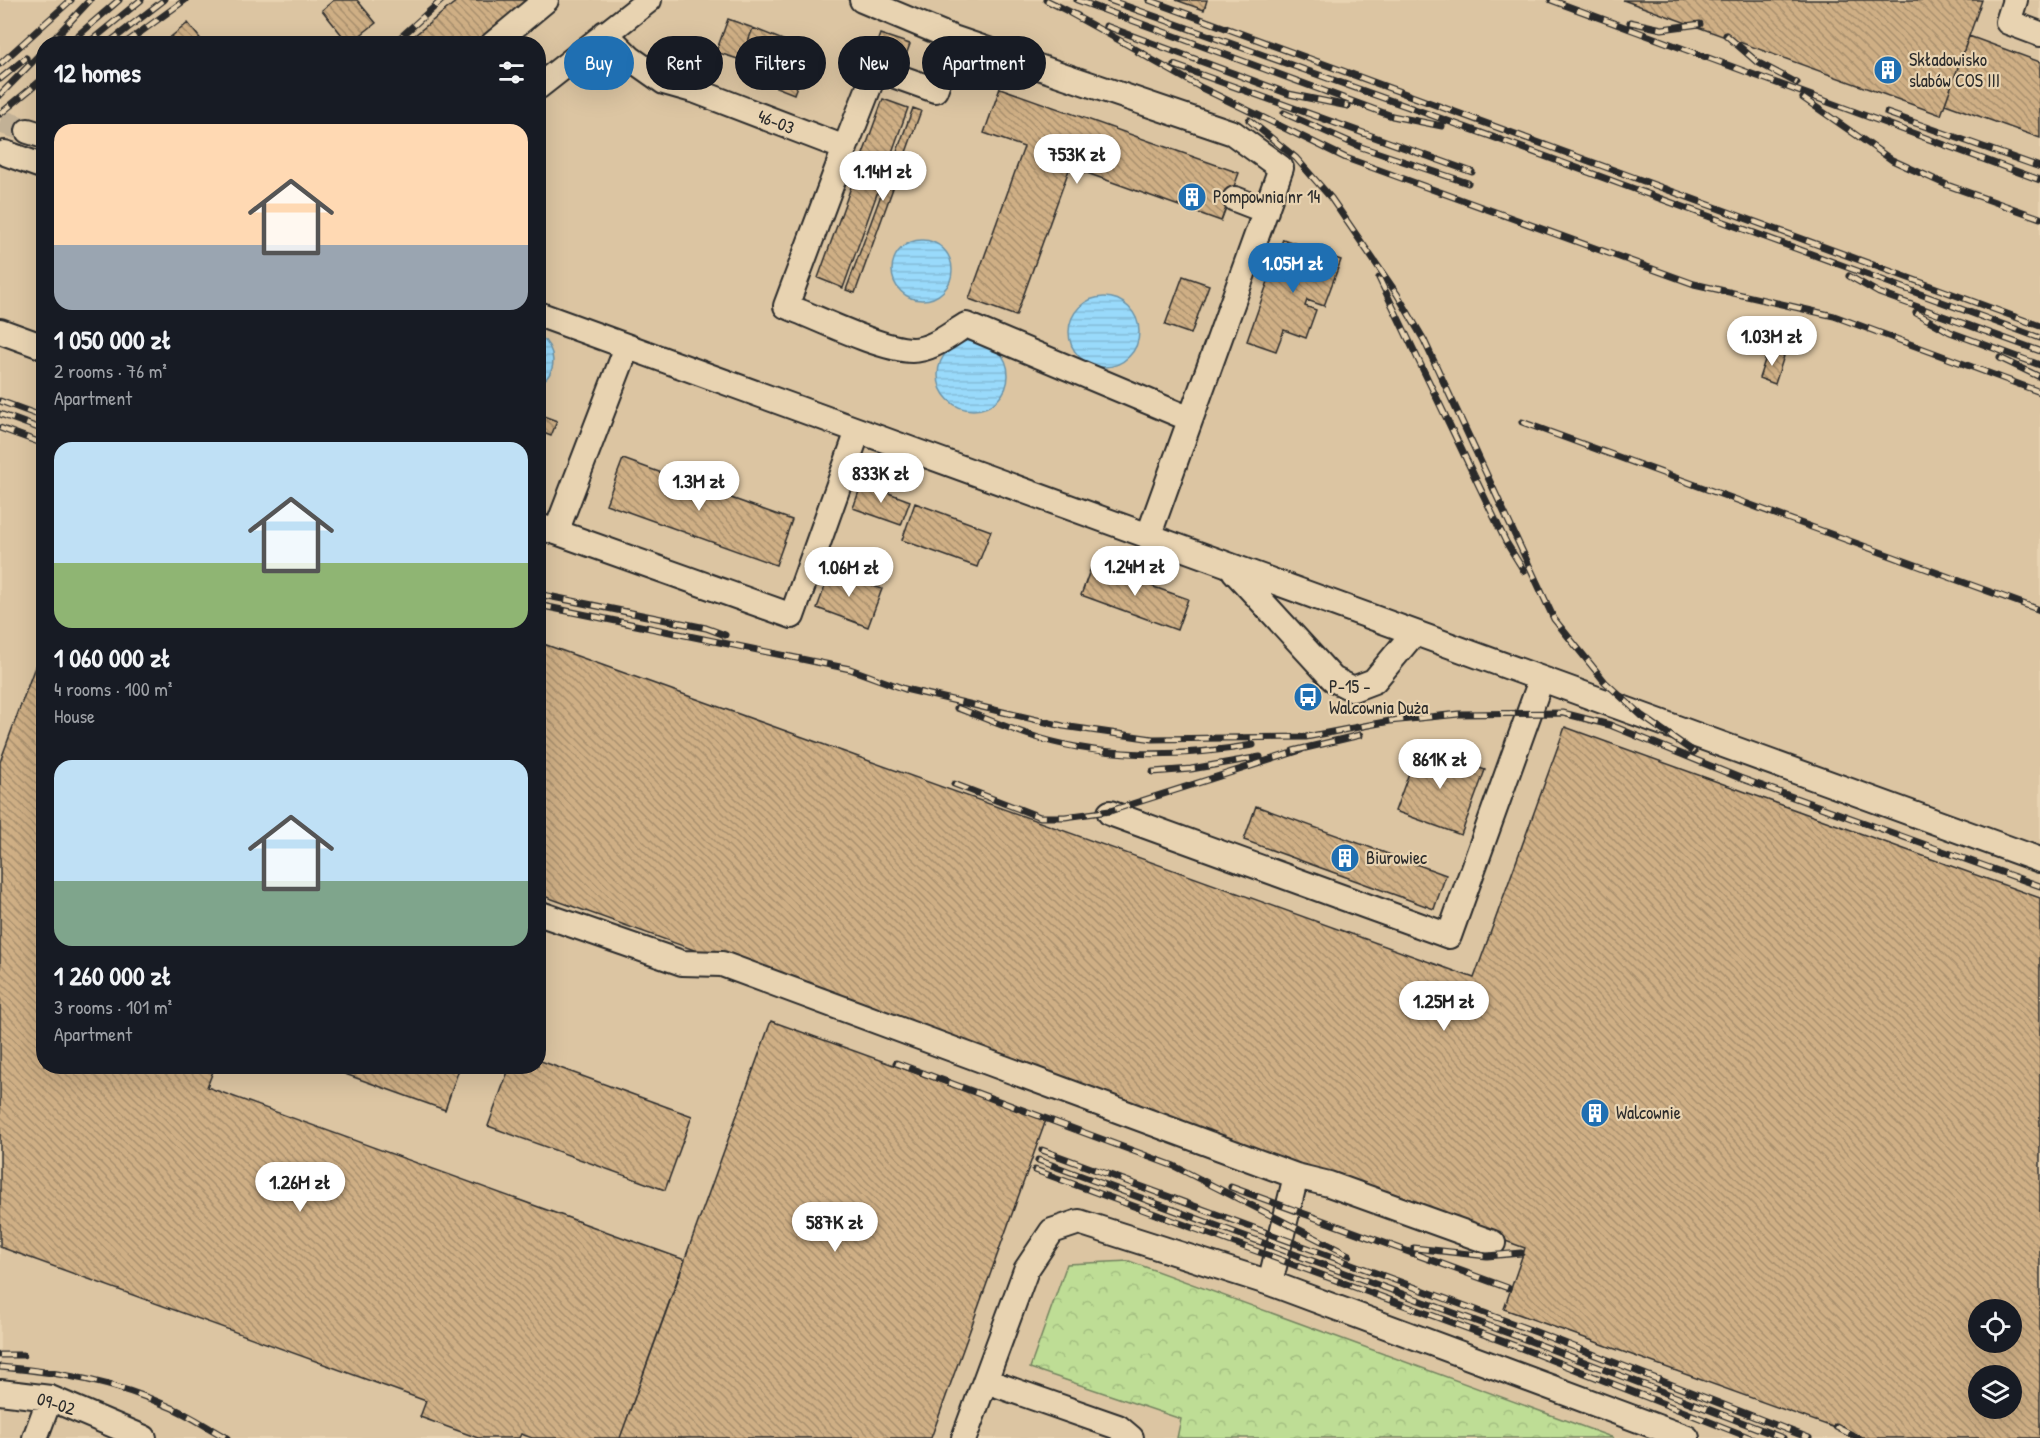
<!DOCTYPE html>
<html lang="en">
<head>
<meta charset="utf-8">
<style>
  body { margin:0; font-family:"Patrick Hand",sans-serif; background:#20242c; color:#f1f3f6; height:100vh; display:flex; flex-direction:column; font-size:22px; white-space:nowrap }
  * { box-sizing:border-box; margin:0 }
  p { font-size:20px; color:#9ea1a6 }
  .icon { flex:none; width:33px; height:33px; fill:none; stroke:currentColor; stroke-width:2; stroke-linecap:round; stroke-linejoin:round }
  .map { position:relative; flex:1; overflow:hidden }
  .sheet { position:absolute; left:36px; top:36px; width:510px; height:1038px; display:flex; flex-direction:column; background:#171b24; border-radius:24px; box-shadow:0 6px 24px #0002 }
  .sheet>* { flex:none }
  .guide { position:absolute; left:564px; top:36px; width:570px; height:54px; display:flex; gap:12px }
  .tools { position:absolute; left:1968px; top:1299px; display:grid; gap:12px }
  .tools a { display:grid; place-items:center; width:54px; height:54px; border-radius:50%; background:#171b24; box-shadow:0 6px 24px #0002; font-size:30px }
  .price { position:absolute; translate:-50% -51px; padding:0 14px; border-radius:21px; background:#fff; color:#222; font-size:20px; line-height:39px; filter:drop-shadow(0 2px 3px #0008) }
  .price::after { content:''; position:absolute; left:50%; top:36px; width:18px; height:14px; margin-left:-9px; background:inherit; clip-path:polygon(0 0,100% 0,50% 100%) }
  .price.active { background:#1f6fb2; color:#fff }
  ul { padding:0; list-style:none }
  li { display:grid; align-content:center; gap:12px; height:318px; padding:0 18px }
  li span { display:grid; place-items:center; height:186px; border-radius:18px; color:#555 }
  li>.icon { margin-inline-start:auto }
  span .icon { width:108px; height:108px; fill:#fffc; stroke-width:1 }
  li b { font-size:26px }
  h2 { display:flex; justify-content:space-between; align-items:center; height:72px; padding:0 18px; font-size:26px }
  .chip { padding:0 21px; border-radius:27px; background:#171b24; box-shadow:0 6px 24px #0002; font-size:21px; line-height:54px }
  .chip.active { background:#1f6fb2; color:#fff }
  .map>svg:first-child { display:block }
</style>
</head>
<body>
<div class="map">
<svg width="2040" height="1438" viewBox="0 0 2040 1438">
  <defs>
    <pattern id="forest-crowns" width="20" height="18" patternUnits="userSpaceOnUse" patternTransform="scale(1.5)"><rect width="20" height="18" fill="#bedd95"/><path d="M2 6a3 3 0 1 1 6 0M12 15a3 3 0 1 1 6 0" fill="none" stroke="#a3be81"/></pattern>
    <pattern id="water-rules" width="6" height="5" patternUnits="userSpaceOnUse" patternTransform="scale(1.5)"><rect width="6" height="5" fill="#99dafb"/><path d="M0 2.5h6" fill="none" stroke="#84bbd7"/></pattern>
    <pattern id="building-back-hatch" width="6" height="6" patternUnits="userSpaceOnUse" patternTransform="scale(1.5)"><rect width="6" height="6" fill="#cfaf85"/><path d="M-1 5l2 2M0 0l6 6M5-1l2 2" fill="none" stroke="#a88f6d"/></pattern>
  </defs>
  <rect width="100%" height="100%" fill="#e8d3b1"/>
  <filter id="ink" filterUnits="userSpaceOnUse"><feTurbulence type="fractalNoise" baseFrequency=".0167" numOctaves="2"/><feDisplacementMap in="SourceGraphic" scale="12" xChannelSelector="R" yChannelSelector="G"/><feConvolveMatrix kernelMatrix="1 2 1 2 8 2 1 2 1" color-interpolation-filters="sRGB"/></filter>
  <g filter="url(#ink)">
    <!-- built -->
    <path fill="#dcc5a2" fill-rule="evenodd" d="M0 0H2040V1438H0ZM44 44H538V1066H44ZM1978 1310H2012V1342H1978ZM1978 1376H2012V1408H1978Z"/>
    <!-- forest -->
    <path fill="url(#forest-crowns)" stroke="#748460" stroke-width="1.5" d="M1129 1261 1614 1438H1177L1181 1419 1030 1368 1067 1264Z"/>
    <!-- water -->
    <path fill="url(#water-rules)" stroke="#6d94a8" stroke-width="1.5" d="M892 270a30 30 0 1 1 60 0a30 30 0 1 1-60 0Z
      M1069 332a35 35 0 1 1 70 0a35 35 0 1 1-70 0Z
      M539 335C556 348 559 372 539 384Z
      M938 375a35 35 0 1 1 70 0a35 35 0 1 1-70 0Z"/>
    <!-- building -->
    <path fill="url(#building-back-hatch)" stroke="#2b2b2b" stroke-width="1.5" fill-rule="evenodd" d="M334 0H357L376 23 349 44 322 10Z
      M458 0H539L485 44H404Z
      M1176 0H1207L1204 10Z
      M1623 0H1982L1941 115Z
      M728 19 753 28 741 60 716 52Z
      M188 23 202 41 199 44H162Z
      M753 28 810 51 794 94 743 74 747 62 741 60Z
      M880 34 910 44 905 58 875 48Z
      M1969 36 2040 62V138L1945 104Z
      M1000 88 1239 173 1221 221 1070 167 1016 316 969 299 1024 147 984 133Z
      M883 99 908 108 843 288 818 278Z
      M913 108 921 111 855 293 846 290Z
      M1283 239 1341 260 1324 306 1307 300 1305 306 1316 310 1306 338 1284 330 1276 351 1247 341Z
      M1183 276 1209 285 1191 334 1165 325Z
      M1768 351 1784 356 1775 384 1759 378Z
      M538 414 557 421 551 436 538 431Z
      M623 459 792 520 776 565 606 504Z
      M862 483 910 501 901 525 853 508Z
      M915 503 991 531 977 567 902 540Z
      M1092 565 1188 599 1177 630 1081 595Z
      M831 570 882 589 868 627 817 608Z
      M44 642V1066H215L207 1087 685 1260 620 1438H532L521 1434 519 1438H478L420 1417 426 1401 0 1247V762Z
      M538 642 1474 978 1565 727 2040 898V1438H1863L1504 1309 1525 1248 538 894ZM1978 1310H2012V1342H1978ZM1978 1376H2012V1408H1978Z
      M1419 746 1485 770 1461 835 1395 811Z
      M1256 806 1446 875 1434 909 1244 840Z
      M771 1021 1046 1120 931 1438H620Z
      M538 1060 692 1116 665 1190 488 1126 510 1066H538Z
      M323 1066H460L445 1110Z"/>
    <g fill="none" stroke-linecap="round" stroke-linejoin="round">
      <!-- minor-tunnel -->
      <path stroke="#c2b196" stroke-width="24" stroke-dasharray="24 12" stroke-linecap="butt" d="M0 121 28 131"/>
      <!-- minor casing -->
      <g stroke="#2b2b2b" stroke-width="28">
        <path id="minor" d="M2015 0 2008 22 2040 34
          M605 33 630 58 664 82 696 91 845 148 876 69 935 90 953 38 862 0
          M953 38 1233 133 1281 168 1148 537
          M493 44 546 0
          M538 87 649 0
          M28 131 44 136
          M845 148 786 306C818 318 879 349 912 350 932 350 949 335 966 325L1190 419
          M5 153 44 167
          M1235 199 1266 211
          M538 314 2040 860
          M0 331 44 347
          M538 526 556 532 627 347
          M556 532 792 616 858 431
          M1234 571 1333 679 1353 689 1374 681 1413 634
          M1110 813 1449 936 1541 680
          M538 913 682 963 722 964 1296 1176 1329 1184 1493 1243
          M1270 1283 1296 1176
          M986 1381 1118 1427 1131 1438
          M0 1392 50 1398 144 1438
          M35 1438 50 1398
          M964 1438 1026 1270 1052 1231 1079 1222 1270 1283 1687 1438"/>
      </g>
      <!-- minor -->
      <use href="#minor" stroke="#e8d3b1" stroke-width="24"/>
      <!-- rail casing -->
      <g stroke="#2b2b2b" stroke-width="7">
        <path id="rail" d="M1046 0 1078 16
          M1077 0 1392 116 1442 126
          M1109 0 1490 136 2040 338
          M1149 0 2040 326
          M1551 0 2040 180
          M1070 13 1146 55
          M1630 22 1662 29 1700 24
          M1106 26 1289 94 1348 106
          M1726 35 1757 62 1797 83
          M49 44 90 0
          M68 44 119 0
          M87 44 141 0
          M107 44 164 0
          M124 44 185 0
          M393 44 442 0
          M1138 52 1202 88 1346 158 1694 284 1834 316 2040 392
          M0 64 71 0
          M1174 65 1472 172
          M0 79 26 58
          M0 95 44 50
          M1803 98 1892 160 1947 185 2040 218
          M1284 113 1361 147 1468 183
          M1887 113 2040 167
          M0 114 44 78
          M1249 120 1296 158 1331 198 1397 294 1424 340 1554 619 1605 682 1642 716 1694 752
          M1849 276 1879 293 2040 351
          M1379 278 1506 542 1524 571
          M1916 313 1950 332 2040 365
          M2000 358 2040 377
          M0 401 44 417
          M0 414 44 430
          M1522 422 2040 610
          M0 428 44 444
          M538 594 706 628 725 635
          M538 605 850 669 905 689 1063 726 1153 739 1306 737 1390 721 1459 714 1563 713 1610 725 1740 778 2040 886
          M957 708C985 718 1012 730 1039 738 1109 759 1182 757 1253 745
          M1293 751 1360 735
          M1153 772 1191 769 1260 757
          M954 784 1040 817H1065L1110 811 1301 750
          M896 1063 1174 1166 1349 1255
          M1042 1150 1536 1332 1809 1438
          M1038 1160 1530 1341 1783 1438
          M1035 1170 1521 1348 1751 1438
          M1231 1187 1508 1288
          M1414 1248 1487 1256 1521 1253
          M0 1355H23
          M0 1367C59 1372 115 1382 170 1407 190 1415 208 1428 227 1438
          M1836 1427 1858 1438"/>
      </g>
      <!-- rail -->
      <use href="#rail" stroke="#e8d3b1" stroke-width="4.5" stroke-dasharray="14" stroke-linecap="butt"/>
    </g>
  </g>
  <!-- icons -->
  <defs>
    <g id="building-disc" transform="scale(1.5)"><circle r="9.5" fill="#1f6fb2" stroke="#e8d3b1"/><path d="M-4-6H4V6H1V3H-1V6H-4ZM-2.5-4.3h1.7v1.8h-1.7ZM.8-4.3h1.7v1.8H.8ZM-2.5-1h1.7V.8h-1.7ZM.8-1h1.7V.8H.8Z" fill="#fff"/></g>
    <g id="bus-disc" transform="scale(1.5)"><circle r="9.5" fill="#1f6fb2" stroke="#e8d3b1"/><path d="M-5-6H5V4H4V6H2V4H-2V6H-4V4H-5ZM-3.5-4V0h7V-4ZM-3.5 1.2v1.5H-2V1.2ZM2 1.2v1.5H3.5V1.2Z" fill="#fff"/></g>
  </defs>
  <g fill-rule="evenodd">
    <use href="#building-disc" x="1888" y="70"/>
    <use href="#building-disc" x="1192" y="197"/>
    <use href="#bus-disc" x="1308" y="697"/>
    <use href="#building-disc" x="1345" y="858"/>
    <use href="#building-disc" x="1595" y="1113"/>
  </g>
  <g text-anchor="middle" stroke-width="4.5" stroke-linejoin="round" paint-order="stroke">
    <!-- poi labels -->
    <g font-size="18" fill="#2b2b2b" stroke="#e8d3b1" text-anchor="start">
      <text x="1909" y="66">Składowisko<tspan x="1909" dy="21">slabów COS III</tspan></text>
      <text x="1213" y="203">Pompownia nr 14</text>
      <text x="1329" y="693">P-15 -<tspan x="1329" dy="21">Walcownia Duża</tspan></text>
      <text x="1366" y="864">Biurowiec</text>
      <text x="1616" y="1119">Walcownie</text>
    </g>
    <!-- street labels -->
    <g font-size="18" fill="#2b2b2b" stroke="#e8d3b1">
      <text transform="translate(776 122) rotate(21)" y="6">46-03</text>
      <text transform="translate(56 1404) rotate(17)" y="6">09-02</text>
    </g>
  </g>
</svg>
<div class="tools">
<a><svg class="icon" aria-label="locate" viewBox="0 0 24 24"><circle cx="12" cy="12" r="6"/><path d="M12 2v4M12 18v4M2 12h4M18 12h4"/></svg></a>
<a><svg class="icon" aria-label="layers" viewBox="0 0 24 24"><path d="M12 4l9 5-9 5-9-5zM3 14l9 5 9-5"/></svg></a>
</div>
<b class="price" style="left:1077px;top:185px">753K zł</b>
<b class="price" style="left:883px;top:202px">1.14M zł</b>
<b class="price active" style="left:1293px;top:294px">1.05M zł</b>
<b class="price" style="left:1772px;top:367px">1.03M zł</b>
<b class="price" style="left:881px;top:504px">833K zł</b>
<b class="price" style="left:699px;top:512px">1.3M zł</b>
<b class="price" style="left:1135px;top:597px">1.24M zł</b>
<b class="price" style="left:849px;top:598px">1.06M zł</b>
<b class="price" style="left:1440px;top:790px">861K zł</b>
<b class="price" style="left:1444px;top:1032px">1.25M zł</b>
<b class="price" style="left:300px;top:1213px">1.26M zł</b>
<b class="price" style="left:835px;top:1253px">587K zł</b>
<div class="guide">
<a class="chip active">Buy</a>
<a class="chip">Rent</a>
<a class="chip">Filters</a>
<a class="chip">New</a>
<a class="chip">Apartment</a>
</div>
<section class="sheet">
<h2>12 homes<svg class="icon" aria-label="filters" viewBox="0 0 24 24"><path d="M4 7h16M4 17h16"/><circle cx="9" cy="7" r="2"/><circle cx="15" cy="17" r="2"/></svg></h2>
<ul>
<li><span style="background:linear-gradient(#ffd9b3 65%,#9aa5b1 0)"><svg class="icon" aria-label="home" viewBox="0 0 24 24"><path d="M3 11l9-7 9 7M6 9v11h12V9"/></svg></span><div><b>1 050 000 zł</b><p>2 rooms · 76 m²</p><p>Apartment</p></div></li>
<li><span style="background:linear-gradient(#bfe0f5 65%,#8fb573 0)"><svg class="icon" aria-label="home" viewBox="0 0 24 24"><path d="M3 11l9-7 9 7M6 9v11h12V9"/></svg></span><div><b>1 060 000 zł</b><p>4 rooms · 100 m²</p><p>House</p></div></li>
<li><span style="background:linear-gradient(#bfe0f5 65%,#7fa58c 0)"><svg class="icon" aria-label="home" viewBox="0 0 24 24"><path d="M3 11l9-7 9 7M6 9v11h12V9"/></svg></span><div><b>1 260 000 zł</b><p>3 rooms · 101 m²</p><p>Apartment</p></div></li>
</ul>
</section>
</div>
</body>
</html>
